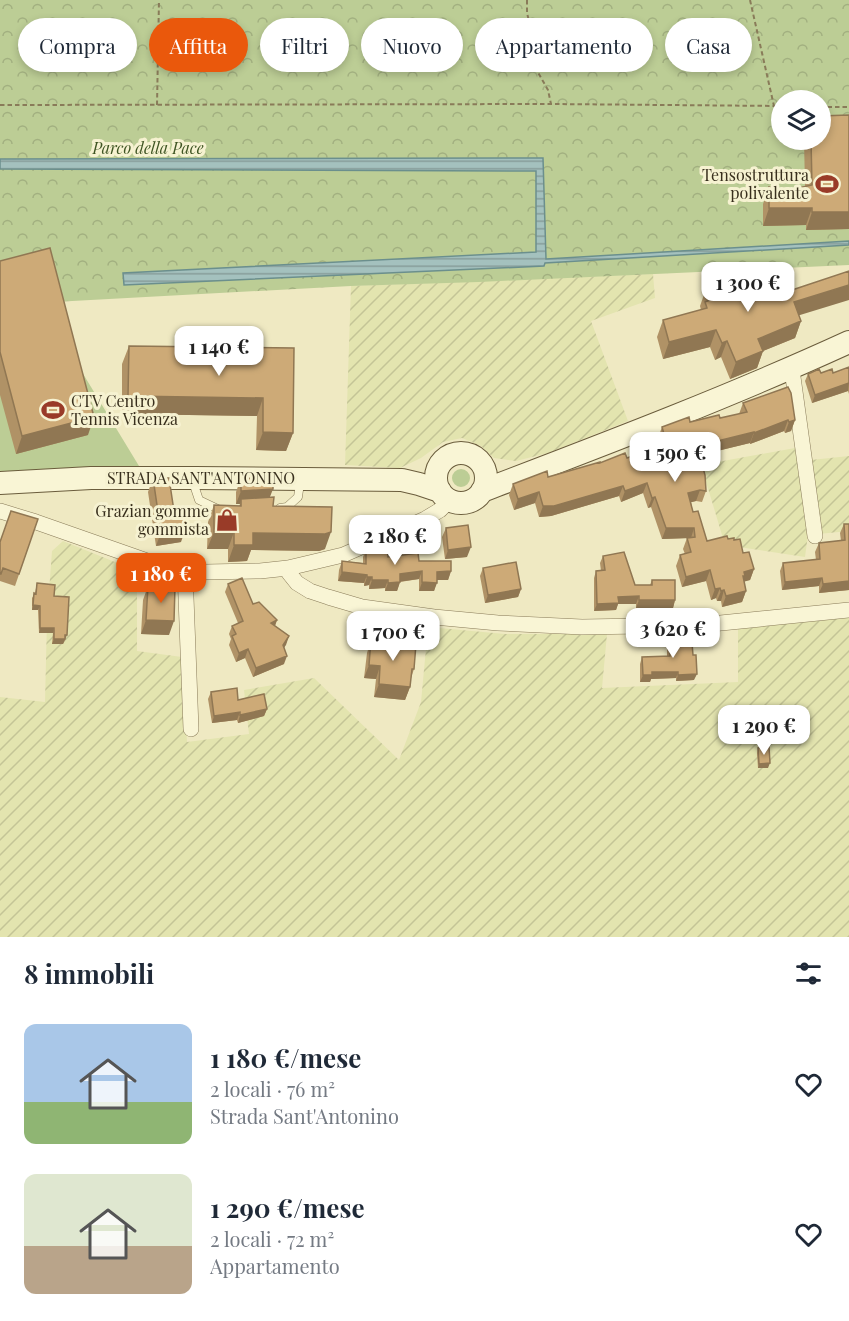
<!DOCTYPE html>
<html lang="it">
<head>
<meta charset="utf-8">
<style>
  body { margin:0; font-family:"Playfair Display",serif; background:#f2f2f3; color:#1f2937; height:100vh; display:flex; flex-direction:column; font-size:22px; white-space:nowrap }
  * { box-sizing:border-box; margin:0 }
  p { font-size:20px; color:#747a83 }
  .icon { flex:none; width:33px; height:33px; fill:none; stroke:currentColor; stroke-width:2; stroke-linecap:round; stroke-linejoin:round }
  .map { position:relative; height:937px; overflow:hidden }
  .drawer { display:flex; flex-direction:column; background:#fff; flex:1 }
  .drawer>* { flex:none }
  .hud { position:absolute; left:18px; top:18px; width:813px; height:54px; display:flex; gap:12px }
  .tools { position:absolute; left:771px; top:90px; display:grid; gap:12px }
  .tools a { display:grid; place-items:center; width:60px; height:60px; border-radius:50%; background:#fff; box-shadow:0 3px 9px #0003; font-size:30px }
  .price { position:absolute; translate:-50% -51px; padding:0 14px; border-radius:12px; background:#fff; color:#222; font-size:20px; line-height:39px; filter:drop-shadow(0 2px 3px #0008) }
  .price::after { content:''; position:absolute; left:50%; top:36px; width:18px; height:14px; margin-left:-9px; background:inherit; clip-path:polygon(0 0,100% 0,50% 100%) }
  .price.selected { background:#ea580c; color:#fff }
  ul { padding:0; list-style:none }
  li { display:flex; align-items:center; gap:18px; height:150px; padding:0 24px }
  li span { display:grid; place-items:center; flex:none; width:168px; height:120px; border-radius:12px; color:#555 }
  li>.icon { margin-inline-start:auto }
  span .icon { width:72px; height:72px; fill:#fffc; stroke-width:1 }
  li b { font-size:26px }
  h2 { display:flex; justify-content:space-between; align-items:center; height:72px; padding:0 24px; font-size:26px }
  .chip { padding:0 21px; border-radius:27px; background:#fff; box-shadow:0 3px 9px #0003; font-size:21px; line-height:54px }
  .chip.selected { background:#ea580c; color:#fff }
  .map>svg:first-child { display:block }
</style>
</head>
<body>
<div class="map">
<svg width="849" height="937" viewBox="0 0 849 937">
  <defs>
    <pattern id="farmland-furrows" width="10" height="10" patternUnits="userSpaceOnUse" patternTransform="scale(1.5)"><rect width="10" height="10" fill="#e3e4af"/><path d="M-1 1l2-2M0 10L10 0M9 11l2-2" fill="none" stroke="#c4c496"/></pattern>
    <pattern id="park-crowns" width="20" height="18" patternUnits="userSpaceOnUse" patternTransform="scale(1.5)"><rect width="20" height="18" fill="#bccd95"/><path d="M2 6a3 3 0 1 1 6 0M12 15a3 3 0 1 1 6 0" fill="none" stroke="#a2b080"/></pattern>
    <pattern id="water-rules" width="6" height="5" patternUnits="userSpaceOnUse" patternTransform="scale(1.5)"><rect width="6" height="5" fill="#a4c1be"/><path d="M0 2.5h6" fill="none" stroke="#879d9a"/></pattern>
  </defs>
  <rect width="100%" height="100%" fill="#efe9c2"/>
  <!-- farmland -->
  <path fill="url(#farmland-furrows)" d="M653 274 655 298 591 321 628 421 548 453 516 461 494 458 481 446 462 438 443 442 421 458 400 468 345 465 351 286Z
    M795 448 811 460 849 456V531L808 535 805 557 725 545 701 465Z
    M63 541 137 571V651L182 657 187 742 249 734 244 690 314 678 399 760 421 702 428 627 505 634H607L602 688 738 682V625L849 617V937H0V697L45 702 47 619 52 551Z"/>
  <!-- grass -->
  <path fill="#bccd95" d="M0 276 71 354 139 466 0 472Z
    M452 478a9 9 0 1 1 18 0a9 9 0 1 1-18 0Z"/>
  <!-- park -->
  <path fill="url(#park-crowns)" fill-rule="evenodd" d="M0 0H849V265L479 282 351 286 54 302 0 276ZM782 100H820V140H782Z"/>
  <!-- water -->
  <path fill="url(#water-rules)" stroke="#6b8f8d" stroke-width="1.5" d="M543 158 546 259 849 241V245L545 263 544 266 124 285 123 273 536 252V171L0 169V159Z"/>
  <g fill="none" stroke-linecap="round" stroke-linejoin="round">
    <!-- service casing -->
    <g stroke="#897b59" stroke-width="9">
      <path id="service" d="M195 479 194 485 199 500 220 510
        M280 508 287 507 298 497 300 483"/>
    </g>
    <!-- minor casing -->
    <g stroke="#897b59" stroke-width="16">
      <path id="minor" d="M790 369 793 377 815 536
        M0 511 36 522 173 570 206 572 260 571 288 568 343 555 425 519 440 510 450 500
        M288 568 289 573 297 583 310 591 328 597 362 607 434 617 498 623 582 627 701 625 849 610
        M185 571 191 729"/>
    </g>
    <!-- secondary casing -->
    <g stroke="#6a5c3c" stroke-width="24">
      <path id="secondary" d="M436 478a25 25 0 1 1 50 0a25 25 0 1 1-50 0Z
        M0 483 91 478H195L402 480 419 484 440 491
        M482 491C605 444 729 397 849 342"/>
    </g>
    <!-- path -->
    <path stroke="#897b59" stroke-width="2" stroke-dasharray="4.5 3" stroke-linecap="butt" d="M527 0V13L533 37 536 69 548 90 551 104
      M750 0 774 106
      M0 105 551 104 782 106
      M157 105 159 0
      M820 107H849
      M457 513 474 506"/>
    <!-- service -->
    <use href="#service" stroke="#f9f5d5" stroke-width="8"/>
    <!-- minor -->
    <use href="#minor" stroke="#f9f5d5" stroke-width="15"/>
    <!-- secondary -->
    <use href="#secondary" stroke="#f9f5d5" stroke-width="22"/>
  </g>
  <!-- wall -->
  <path fill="#b09266" d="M849 115V229L806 230V225L763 226V204L769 187 781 190H790L805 186 804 140H820Z
    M0 261 88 435 16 454 0 395Z
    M775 286 799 316 801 321 795 338 763 351 757 368 730 379 721 357 715 360 710 347 663 359 657 337 663 320 701 310 700 306 706 289 732 292Z
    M129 346 294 348 293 433 286 451 256 450 257 416 122 414V364Z
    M849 367V394L848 391 812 403 805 381 808 374 833 373Z
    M743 403 795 420 791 431 785 433 784 431 750 444V443L700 455 706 491 702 502 696 501 691 502 693 512 707 541 728 539 734 540 754 569 750 580 744 581 746 591 742 602 722 607 721 601H717L716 598 711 600 706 581 682 587 676 566 680 555 685 554 683 549 687 538 662 539 651 507 648 508 643 493 621 502 619 496 551 516 539 517 535 503 514 510 509 495 513 484 548 477 600 463 627 458 652 449 654 445 659 443 658 438 662 427 720 418 739 414Z
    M153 478 174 511 181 542 156 546 148 492Z
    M241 478 270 498 273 506 325 549 319 551 251 550 247 561 228 562V549H207L208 522 214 505 239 506 240 504H236V492Z
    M38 519 15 586 0 581V541Z
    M844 524H849V590L819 593V586L782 590 780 571 783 563 816 560 815 552 819 543 841 541 840 533Z
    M446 528 467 557 445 559 442 537Z
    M366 549 388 557 419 561 451 571 448 580H437L434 591H419V579L400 582 397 591H385V588L369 589V585L364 586V583L338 581 339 570 342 561 363 563V557Z
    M603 556 635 585H650L652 580 675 600 673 608H636V604H618L616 610 594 611V578L596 571H601L600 563Z
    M483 568 521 589 518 597 485 603 480 576Z
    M37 583 54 596 65 640 63 644H52L53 633H39L38 610H32V598L35 593Z
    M228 584 253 604 277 620 275 626 289 636 284 648V664L253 677 245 658 236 662 229 645 231 639 229 634 232 626 238 623 225 592Z
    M148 586 169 635 141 634 143 600Z
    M669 631 682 644 694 680 676 681V678L651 679 650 682H640V664L642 657 667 656V638Z
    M371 640 414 669 411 678 410 687 405 700 374 697 376 679 364 678 367 653Z
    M211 692 267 709 264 716 238 723 237 720 212 723 208 699Z
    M758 748 768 768H758L757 753Z"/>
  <!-- shaded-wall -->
  <path fill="#907753" d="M769 208H812L806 225 763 226Z
    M812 212H849V229L806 230Z
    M849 285V300L787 319 794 302Z
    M801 321 795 338 763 351 757 368 730 379 736 362 758 339Z
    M716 330 710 347 663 359 669 342Z
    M727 341 721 357 715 360 722 343Z
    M849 383 848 391 812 403 815 395Z
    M128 396 263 398 257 416 122 414Z
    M94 417 88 435 16 454 22 436Z
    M788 420 784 431 750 444 754 433Z
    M795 420 791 431 785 433 789 422Z
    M263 432 293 433 286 451 256 450Z
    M754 432 750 443 693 457 697 446Z
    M647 483 643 493 621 502 625 491Z
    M623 486 619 496 551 516 539 517 543 506Z
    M273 489 268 502 241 499 240 504H236L241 491Z
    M700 490 696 501 684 504 688 493Z
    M539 492 535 503 514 510 518 499Z
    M655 497 651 507 648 508 652 498Z
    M186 528 181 542 156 546 161 532Z
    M666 528H694L691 538 662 539Z
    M214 532H234L228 549H207Z
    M331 532 325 549 319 551 251 550 247 561 228 562 234 545 253 533Z
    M471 547 467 557 445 559 448 550Z
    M754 569 750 580 743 582 744 572Z
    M710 570 706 581 682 587 686 577Z
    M422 571 419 579 397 582 400 574Z
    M451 571 448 580H434L437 572Z
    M342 572 367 575 364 583 338 581Z
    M367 577H372L369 585 364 586Z
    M822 578 819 586 782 590 785 582Z
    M372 580H388L385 588 369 589Z
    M849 581V590L819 593 823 584Z
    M400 582 397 591H385L388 583Z
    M422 582 437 583 434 591H419Z
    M720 588 716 598 711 600 715 589Z
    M521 589 518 597 485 603 488 595Z
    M724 590 721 601H717L721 591Z
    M746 591 742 602 722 607 726 596Z
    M639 596 636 604H618L616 610 594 611 597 604 618 597Z
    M639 600H675L673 608H636Z
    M33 605 40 606 38 610H32Z
    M146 620 174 621 169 635 141 634Z
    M277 620 274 628 271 623Z
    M40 628H54L53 633H39Z
    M65 635H67L63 644H52L54 639Z
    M289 636 286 645 280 653 283 645Z
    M248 649 245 658 236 662 239 653Z
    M287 656 284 664 253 677 256 668Z
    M369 665 380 666 376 679 364 678Z
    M652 672H678L676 678 651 679 650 682H640L643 675Z
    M697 674 694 680 676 681 678 675Z
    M379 684 410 687 405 700 374 697Z
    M267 709 264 716 238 723 240 715Z
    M240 712 237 720 212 723 214 716Z
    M770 763 768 768H758L759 764Z"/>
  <!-- building -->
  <path fill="#cdaa77" stroke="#907753" stroke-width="1.5" d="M849 115V212H812V208H769V187L781 190H790L812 185 811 140H820V116Z
    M50 248 94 417 22 436 0 352V261Z
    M849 271V285L794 302 801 321 758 339 763 351 736 362 727 341 722 343 716 330 669 342 663 320 707 308 705 302 710 300 706 289 727 280 732 292 771 276 775 286 785 282 789 291Z
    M129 346 294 348 293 433 263 432V398L128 396Z
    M849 367V383L815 395 808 374 819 369 821 373 832 369 833 373Z
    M788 387 791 393 795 420 789 422 788 420 754 433V432L697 446 705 475 706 491 700 490 688 493 693 512 698 511 707 541 727 536 728 539 734 538V540L740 539 743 553 749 552 754 569 744 572 745 576H743L746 591 726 596 724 590 721 591 720 588 715 589 710 570 686 577 680 555 691 552 687 538 695 537 694 528H666L655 497 652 498 647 483 625 491 623 486 554 506H543L539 492 518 499 513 484 547 471 548 477 600 462V463L625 453 627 458 655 448 654 445 666 441 662 427 689 417 690 422 719 415 720 418 747 412 743 403Z
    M153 478H169L174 511 183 510 186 528 161 532Z
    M241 478 273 479V489L241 491Z
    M274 497 273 506 332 507 331 532 325 534 253 533V545H234V532H214V505L241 506V499Z
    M11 511 38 519 19 574 3 568 1 574H0V542Z
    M844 524H849V581L823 584 822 578 785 582 783 563 820 559 819 543 845 540Z
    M468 525 471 547 448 550 446 528Z
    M371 546H387L388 557 418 553 419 561H451V571L437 572V583L422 582V571L400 574V582L388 583V580H372V577H367V575L342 572V561L366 564V549Z
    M624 552 635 585H652V580H675V600H639V596L618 597 619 603 597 604 596 571 605 570 603 556Z
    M516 562 521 589 488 595 483 568Z
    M242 578 253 604 259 602 277 620 271 623 289 636 283 645 287 656 256 668 248 649 239 653 232 636 236 634 232 626 243 621 228 584Z
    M37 583 55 585 54 596 69 597 67 635H65V639H54V628H40V606L33 605 34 593 36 594Z
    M148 586 175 587 174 621 146 620Z
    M669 631H682V644L692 643 693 655H696L697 674 678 675V672H652V675H643L642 657 670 656Z
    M371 640 416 644 414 669H412L410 687 379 684 380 666 369 665Z
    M237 688 238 700 264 694 267 709 240 715V712L214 716 211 692Z
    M769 747 770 763 759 764 758 748Z"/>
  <!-- icons -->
  <defs>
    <g id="stadium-bare" transform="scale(1.8)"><path d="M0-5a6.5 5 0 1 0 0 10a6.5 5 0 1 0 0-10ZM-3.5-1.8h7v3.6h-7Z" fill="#993b28" stroke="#f6f2d1" stroke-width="2.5" paint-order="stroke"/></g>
    <g id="shop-bare" transform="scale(1.8)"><path d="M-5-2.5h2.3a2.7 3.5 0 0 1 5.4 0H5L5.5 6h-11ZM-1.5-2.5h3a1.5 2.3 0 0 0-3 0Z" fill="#993b28" stroke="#f6f2d1" stroke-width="2.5" paint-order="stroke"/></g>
  </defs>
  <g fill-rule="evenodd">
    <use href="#stadium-bare" x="827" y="184"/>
    <use href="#stadium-bare" x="53" y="410"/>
    <use href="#shop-bare" x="227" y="520"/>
  </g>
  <g text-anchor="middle" stroke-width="6" stroke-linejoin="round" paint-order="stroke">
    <!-- park labels -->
    <g font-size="16" font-style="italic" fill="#3f5523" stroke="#f6f2d1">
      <text x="148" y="154">Parco della Pace</text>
    </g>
    <!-- poi labels -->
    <g font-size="16" fill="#382f1d" stroke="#f6f2d1" text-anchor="end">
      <text x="809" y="181">Tensostruttura<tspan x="809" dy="18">polivalente</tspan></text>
      <text x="71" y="407" text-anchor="start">CTV Centro<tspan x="71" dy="18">Tennis Vicenza</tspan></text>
      <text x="209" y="517">Grazian gomme<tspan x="209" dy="18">gommista</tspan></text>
    </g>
    <!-- street labels -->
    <g font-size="16" fill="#382f1d" stroke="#f6f2d1">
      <text x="201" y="484">STRADA SANT'ANTONINO</text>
    </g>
  </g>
</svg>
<div class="tools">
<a><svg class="icon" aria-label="layers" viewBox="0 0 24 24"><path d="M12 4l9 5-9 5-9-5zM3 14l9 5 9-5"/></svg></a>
</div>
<b class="price" style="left:748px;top:313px">1 300 €</b>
<b class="price" style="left:219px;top:377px">1 140 €</b>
<b class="price" style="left:675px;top:483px">1 590 €</b>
<b class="price" style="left:395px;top:566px">2 180 €</b>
<b class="price selected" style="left:161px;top:604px">1 180 €</b>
<b class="price" style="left:673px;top:659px">3 620 €</b>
<b class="price" style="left:393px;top:662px">1 700 €</b>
<b class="price" style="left:764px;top:756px">1 290 €</b>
<div class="hud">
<a class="chip">Compra</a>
<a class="chip selected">Affitta</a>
<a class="chip">Filtri</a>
<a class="chip">Nuovo</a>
<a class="chip">Appartamento</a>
<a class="chip">Casa</a>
</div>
</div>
<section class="drawer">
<h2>8 immobili<svg class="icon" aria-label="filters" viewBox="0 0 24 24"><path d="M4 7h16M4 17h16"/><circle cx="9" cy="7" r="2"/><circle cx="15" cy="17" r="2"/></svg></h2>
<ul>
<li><span style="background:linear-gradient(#a9c7e8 65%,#8fb573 0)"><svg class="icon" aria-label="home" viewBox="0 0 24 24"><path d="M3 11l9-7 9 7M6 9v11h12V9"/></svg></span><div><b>1 180 €/mese</b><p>2 locali · 76 m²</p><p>Strada Sant'Antonino</p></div><svg class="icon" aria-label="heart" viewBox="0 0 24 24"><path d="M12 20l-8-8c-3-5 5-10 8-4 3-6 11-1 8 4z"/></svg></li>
<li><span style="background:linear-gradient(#dfe7d0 60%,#b9a48a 0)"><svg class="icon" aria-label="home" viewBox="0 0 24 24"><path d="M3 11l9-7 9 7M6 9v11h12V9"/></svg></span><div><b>1 290 €/mese</b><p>2 locali · 72 m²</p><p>Appartamento</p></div><svg class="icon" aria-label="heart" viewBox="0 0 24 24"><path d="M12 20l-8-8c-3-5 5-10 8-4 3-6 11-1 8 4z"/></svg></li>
</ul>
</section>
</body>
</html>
